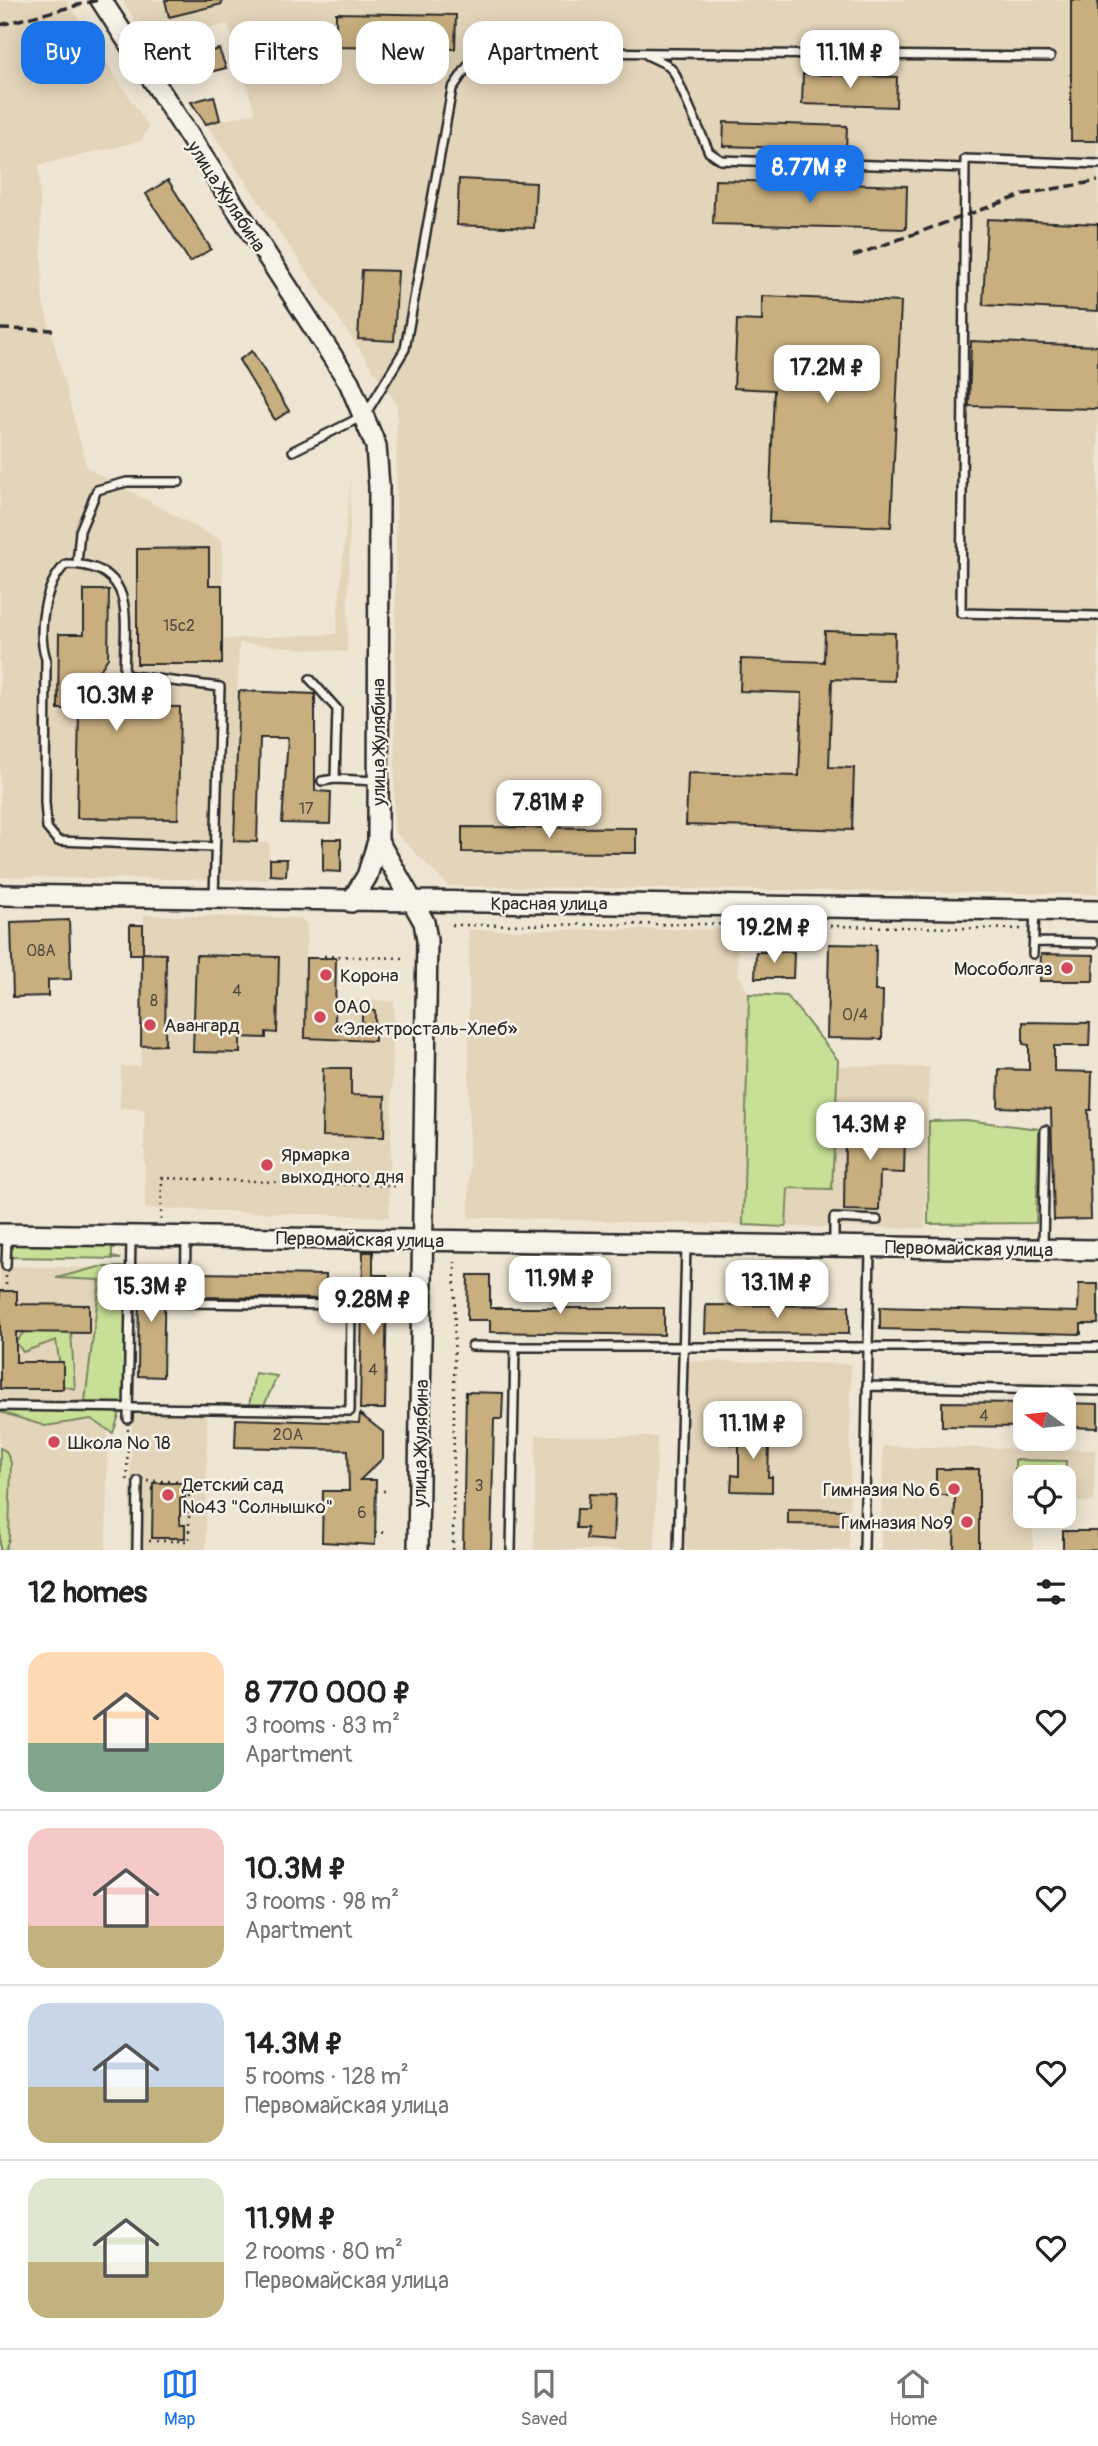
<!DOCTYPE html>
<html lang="en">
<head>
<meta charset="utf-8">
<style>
  body { margin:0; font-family:Pangolin,sans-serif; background:#f6f6f6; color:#222; height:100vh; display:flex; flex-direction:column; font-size:26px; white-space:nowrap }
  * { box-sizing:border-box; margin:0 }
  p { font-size:23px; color:#767676 }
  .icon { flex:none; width:38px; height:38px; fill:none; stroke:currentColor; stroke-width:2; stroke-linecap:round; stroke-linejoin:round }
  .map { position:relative; height:1550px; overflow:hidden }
  .sheet { display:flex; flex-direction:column; background:#fff; flex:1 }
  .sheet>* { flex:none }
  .top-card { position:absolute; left:21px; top:21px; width:700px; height:63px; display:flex; gap:14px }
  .needle { width:46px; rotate:285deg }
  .buttons { position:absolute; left:1013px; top:1388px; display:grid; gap:14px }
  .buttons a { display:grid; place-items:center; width:63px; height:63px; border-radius:14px; background:#fff; box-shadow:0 4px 18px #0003; font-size:35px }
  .price { position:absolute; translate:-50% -60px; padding:0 16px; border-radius:14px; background:#fff; color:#222; font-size:23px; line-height:46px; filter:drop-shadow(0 2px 4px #0008) }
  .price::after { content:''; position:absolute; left:50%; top:42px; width:21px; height:16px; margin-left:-10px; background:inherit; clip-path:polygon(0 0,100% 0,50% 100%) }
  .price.on { background:#1a73e8; color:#fff }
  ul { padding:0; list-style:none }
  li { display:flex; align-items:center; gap:21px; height:175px; padding:0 28px }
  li+li { border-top:2px solid #e0e0e0 }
  li span { display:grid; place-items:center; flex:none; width:196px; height:140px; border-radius:21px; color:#555 }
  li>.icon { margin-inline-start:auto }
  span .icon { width:84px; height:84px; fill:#fffc; stroke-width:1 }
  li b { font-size:30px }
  h2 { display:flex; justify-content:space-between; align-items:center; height:84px; padding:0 28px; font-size:30px }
  .chip { padding:0 24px; border-radius:21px; background:#fff; box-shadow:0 4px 18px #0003; font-size:24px; line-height:63px }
  .chip.on { background:#1a73e8; color:#fff }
  .tab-bar { display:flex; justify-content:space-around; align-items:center; height:98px; border-top:2px solid #e0e0e0; background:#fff; font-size:19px; color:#767676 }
  .tab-bar a { display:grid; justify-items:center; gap:4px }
  .tab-bar .on { color:#1a73e8 }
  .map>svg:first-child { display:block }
</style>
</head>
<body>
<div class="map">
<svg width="1098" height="1550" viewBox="0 0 1098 1550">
  <rect width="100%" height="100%" fill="#eee5d3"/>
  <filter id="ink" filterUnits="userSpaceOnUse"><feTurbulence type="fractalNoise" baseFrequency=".0143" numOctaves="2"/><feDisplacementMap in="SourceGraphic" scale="14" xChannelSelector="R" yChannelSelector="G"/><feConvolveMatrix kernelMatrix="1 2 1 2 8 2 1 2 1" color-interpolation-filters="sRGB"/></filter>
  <g filter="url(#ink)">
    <!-- built -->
    <path fill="#e3d5ba" d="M0 0H66L149 127 141 141 39 165 43 302 87 468 222 541 224 639 336 634 351 476 347 652 239 643 233 842 269 843 268 880 0 877Z
      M122 0H1098V894L448 886 394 831 397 404 206 124 255 113 228 24 148 41Z
      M144 915 301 918 307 925 306 957H336V1000L394 1001 389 1217 145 1208 144 1109 120 1108 121 1066H141Z
      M737 929 738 974 749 994 743 1225 469 1217V930Z
      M838 1066 929 1067 925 1228 787 1227 788 1187 832 1188Z
      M0 1266 110 1268 106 1550H0Z
      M688 1361 851 1364 849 1550H685Z
      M132 1413 207 1414 206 1550H129Z
      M536 1435 657 1437 655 1550H534Z
      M883 1446 1095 1450 1094 1502 1064 1501V1477H1026V1516H1033V1550H881Z"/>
    <!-- green -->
    <path fill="#c7e096" stroke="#798660" stroke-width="2" d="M749 994 787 996 838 1060 832 1189 788 1188 786 1227 743 1225Z
      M966 1120 1039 1129 1036 1223 928 1224 929 1121Z
      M11 1242 121 1244V1248H112V1257L121 1259 11 1257Z
      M99 1267H130L132 1377 113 1433 91 1419 45 1426 0 1412V1408L85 1401 100 1280 56 1278Z
      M24 1332H71L75 1389 63 1386 56 1340 23 1352 16 1342Z
      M255 1373 277 1376 260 1415 249 1406Z
      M0 1448 6 1451 11 1463 9 1539 5 1550H0Z
      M1015 1460 1066 1461 1065 1488 1064 1477H1026L1025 1487H1015Z"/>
    <!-- building -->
    <path fill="#c9af7f" stroke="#2b2b2b" stroke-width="2" d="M165 0H221L222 4 169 17Z
      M1071 0H1098V141H1071Z
      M336 13 456 15 455 49 336 47Z
      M219 49 226 68 186 78 181 60Z
      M803 74 897 77 896 107 802 104Z
      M214 96 220 120 206 124 191 102Z
      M724 122 847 126 846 150 723 146Z
      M459 179 536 183 534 228 457 225Z
      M168 180 211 249 190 262 146 194Z
      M715 180 907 186 906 229 713 224Z
      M987 219 1098 224V311L983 305Z
      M362 270 398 271 394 341 358 339Z
      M762 296 901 302 891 527 769 522 774 390 734 388 737 320 762 321Z
      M971 341 1098 346V409L969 406Z
      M252 351 289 411 275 420 239 360Z
      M209 548V585H222V664H137V549Z
      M84 590H109L108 658 99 672 98 706 180 707 178 819 77 818 79 709H58L59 634H84Z
      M825 631 895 633 894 681 832 679 829 767 854 768 852 830 686 825 688 773 799 776 802 693 740 691 741 659 824 662Z
      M239 691 315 694V791L331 792 330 824 282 823 288 738H260L257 842 234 841Z
      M462 827 636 828V853L462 852Z
      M323 839H341V872L323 871Z
      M270 859H287L286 876 270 875Z
      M69 920 71 979 48 980V996L13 997 11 922Z
      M130 925H143V953L166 954 165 1045 141 1046 142 954H130Z
      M829 944 876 945 875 991H883L882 1039 827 1038Z
      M756 952H794L793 978H755Z
      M1041 954 1094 955 1093 981H1040Z
      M196 955 279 957 277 1033 266 1032V1038L240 1037V1053L193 1052Z
      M306 958H336L335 1024H362V1010L375 1011V1041L305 1038Z
      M1023 1022 1090 1023 1089 1046H1054V1071L1092 1072 1091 1110H1088L1091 1219 1054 1220 1051 1109 998 1107 999 1069 1029 1070V1045L1023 1044Z
      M323 1068H351V1095L385 1096 384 1137 322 1136Z
      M859 1117 891 1118V1136H905L904 1173 880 1172 879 1211 844 1210 845 1135 858 1136Z
      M363 1252H373V1275H387L385 1409H360Z
      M139 1272H165L163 1377 138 1376Z
      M194 1273 326 1275V1299L194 1297Z
      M468 1275H490V1308H664V1335L490 1332V1320H467Z
      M1079 1284H1098V1324H1081V1334L880 1329V1307L1078 1312Z
      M0 1291H17V1304L89 1305V1333L16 1332V1362H63V1389H0Z
      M706 1305 849 1306V1334L705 1333Z
      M466 1392 503 1393 502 1419H494L491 1550H463Z
      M942 1402 1026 1403V1427L942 1426Z
      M1064 1403 1098 1404V1428L1064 1427Z
      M360 1414 383 1432V1458L360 1480H376L375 1545 322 1542 323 1491H349L348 1450 235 1447 236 1419 359 1423Z
      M732 1430 773 1431V1446H769L768 1477H772V1492L731 1491 732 1475 739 1476V1445H731Z
      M936 1469H979V1550H954L955 1495H936Z
      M153 1483H185V1498H180V1525H185V1538H152Z
      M589 1494 615 1495 613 1541 586 1539 587 1528H576L577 1509H588Z
      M788 1509 843 1510V1525L788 1524Z
      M1063 1531H1098V1550H1063Z"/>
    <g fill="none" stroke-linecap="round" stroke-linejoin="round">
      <!-- lane casing -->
      <g stroke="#2b2b2b" stroke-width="12">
        <path id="lane" d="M647 55 666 64 674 72 709 152 721 160 965 168
          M1098 164 965 159 961 613 1098 616
          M293 451 365 415 405 349 452 89 478 51 1050 57
          M77 564 80 531 97 490 127 482H179
          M310 679 337 709 335 779 377 781
          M322 781 335 779
          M214 847 58 841 47 828 45 802 46 659C37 630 44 585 66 564 140 564 124 622 124 675L220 687 214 898
          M1034 942 1094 943
          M1033 954 1035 910
          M834 1245V1218L877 1220
          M1043 1249 1045 1130
          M6 1266 7 1235
          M472 1346 515 1347
          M867 1386 1098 1391
          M0 1406 350 1411 351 1305 185 1303 186 1240
          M128 1419 131 1237
          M137 1550 138 1481
          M511 1550 515 1347H1098
          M678 1550 686 1246
          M864 1550 870 1250"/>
      </g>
      <!-- secondary casing -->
      <g stroke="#2b2b2b" stroke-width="24">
        <path id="secondary" d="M101 0 349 382 376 446 379 487 378 841 424 922 427 940 418 1550
          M0 895 1098 911
          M351 902 367 876 378 841
          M0 1234 1098 1250"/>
      </g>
      <!-- path -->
      <path stroke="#2b2b2b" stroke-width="2.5" stroke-dasharray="2 5" stroke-linecap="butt" d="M452 925 705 924 1026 929
        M324 956 402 958
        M161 1220 162 1178 396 1186
        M6 1276V1291
        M127 1480 128 1427
        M147 1481H189V1541H147
        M376 1491H389
        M180 1511 189 1512
        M375 1532 388 1533
        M453 1550 455 1262"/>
      <!-- lane -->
      <use href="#lane" stroke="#f7f3e8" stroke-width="7"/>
      <!-- secondary -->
      <use href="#secondary" stroke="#f7f3e8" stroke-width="19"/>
      <!-- rail -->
      <path stroke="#2b2b2b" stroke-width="3.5" stroke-dasharray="10 5" stroke-linecap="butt" d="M0 25 98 0
        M853 256 1025 194 1098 181
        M0 329 53 330"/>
    </g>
  </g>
  <!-- markers -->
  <g fill="#d1495b" stroke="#f7f3e8" stroke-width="2.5">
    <circle cx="1067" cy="968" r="7"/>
    <circle cx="326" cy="975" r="7"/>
    <circle cx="320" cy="1017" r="7"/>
    <circle cx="150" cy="1025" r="7"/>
    <circle cx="267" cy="1165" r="7"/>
    <circle cx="54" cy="1442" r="7"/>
    <circle cx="954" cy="1489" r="7"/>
    <circle cx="168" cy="1495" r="7"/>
    <circle cx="967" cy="1522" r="7"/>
  </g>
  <g text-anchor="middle" stroke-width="5" stroke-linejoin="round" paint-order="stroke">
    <!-- number labels -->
    <g font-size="16" fill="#524c40">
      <text x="179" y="631">15с2</text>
      <text x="306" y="814">17</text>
      <text x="41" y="956">08А</text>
      <text x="237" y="996">4</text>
      <text x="154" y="1006">8</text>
      <text x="855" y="1020">0/4</text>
      <text x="373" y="1375">4</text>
      <text x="984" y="1421">4</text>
      <text x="288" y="1440">20А</text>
      <text x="479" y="1491">3</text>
      <text x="362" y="1518">6</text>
    </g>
    <!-- street labels -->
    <g font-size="19" fill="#2b2b2b" stroke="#f7f3e8">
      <text transform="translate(227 196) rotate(57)" y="7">улица Жулябина</text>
      <text transform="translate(378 742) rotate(-90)" y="7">улица Жулябина</text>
      <text x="549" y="910">Красная улица</text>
      <text transform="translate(360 1239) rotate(1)" y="7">Первомайская улица</text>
      <text transform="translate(969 1248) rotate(1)" y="7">Первомайская улица</text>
      <text transform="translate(420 1443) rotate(-89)" y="7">улица Жулябина</text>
    </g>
    <!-- poi labels -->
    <g font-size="19" fill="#2b2b2b" stroke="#f7f3e8" text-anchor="start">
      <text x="1053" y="975" text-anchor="end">Мособолгаз</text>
      <text x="340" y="982">Корона</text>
      <text x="334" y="1013">ОАО<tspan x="334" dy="22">«Электросталь-Хлеб»</tspan></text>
      <text x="164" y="1032">Авангард</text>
      <text x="281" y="1161">Ярмарка<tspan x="281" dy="22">выходного дня</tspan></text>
      <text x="68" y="1449">Школа № 18</text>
      <text x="182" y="1491">Детский сад<tspan x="182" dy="22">№43 "Солнышко"</tspan></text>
      <text x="940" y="1496" text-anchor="end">Гимназия № 6</text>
      <text x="953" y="1529" text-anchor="end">Гимназия №9</text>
    </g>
  </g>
</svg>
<div class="buttons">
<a><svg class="needle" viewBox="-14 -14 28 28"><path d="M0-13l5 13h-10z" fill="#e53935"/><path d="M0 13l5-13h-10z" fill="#767676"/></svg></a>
<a><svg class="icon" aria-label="locate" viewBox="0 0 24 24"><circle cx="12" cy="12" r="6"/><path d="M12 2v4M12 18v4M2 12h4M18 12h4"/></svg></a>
</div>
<b class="price" style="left:850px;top:90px">11.1M ₽</b>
<b class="price on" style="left:810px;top:205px">8.77M ₽</b>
<b class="price" style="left:827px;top:405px">17.2M ₽</b>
<b class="price" style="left:116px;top:733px">10.3M ₽</b>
<b class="price" style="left:549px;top:840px">7.81M ₽</b>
<b class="price" style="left:774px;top:965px">19.2M ₽</b>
<b class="price" style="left:870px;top:1162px">14.3M ₽</b>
<b class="price" style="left:560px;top:1316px">11.9M ₽</b>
<b class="price" style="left:777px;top:1320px">13.1M ₽</b>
<b class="price" style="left:151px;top:1324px">15.3M ₽</b>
<b class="price" style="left:373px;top:1337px">9.28M ₽</b>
<b class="price" style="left:753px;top:1461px">11.1M ₽</b>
<div class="top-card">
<a class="chip on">Buy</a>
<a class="chip">Rent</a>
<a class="chip">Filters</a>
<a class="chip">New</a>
<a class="chip">Apartment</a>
</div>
</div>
<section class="sheet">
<h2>12 homes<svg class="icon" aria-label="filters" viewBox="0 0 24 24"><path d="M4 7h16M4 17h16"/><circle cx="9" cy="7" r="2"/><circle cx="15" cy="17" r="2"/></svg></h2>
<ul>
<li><span style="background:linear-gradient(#ffd9b3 65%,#7fa58c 0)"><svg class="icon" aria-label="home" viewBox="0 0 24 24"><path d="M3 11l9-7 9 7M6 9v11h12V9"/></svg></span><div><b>8 770 000 ₽</b><p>3 rooms · 83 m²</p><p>Apartment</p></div><svg class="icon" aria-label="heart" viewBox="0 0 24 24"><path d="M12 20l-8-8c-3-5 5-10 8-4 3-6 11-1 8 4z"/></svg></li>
<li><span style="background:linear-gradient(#f6c9c9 70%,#c2b280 0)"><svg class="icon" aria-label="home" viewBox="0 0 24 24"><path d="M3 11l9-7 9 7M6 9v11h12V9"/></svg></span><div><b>10.3M ₽</b><p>3 rooms · 98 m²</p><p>Apartment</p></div><svg class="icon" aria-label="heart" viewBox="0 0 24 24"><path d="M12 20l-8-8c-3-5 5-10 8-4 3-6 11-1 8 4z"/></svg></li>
<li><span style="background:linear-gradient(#c9d6e8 60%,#c2b280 0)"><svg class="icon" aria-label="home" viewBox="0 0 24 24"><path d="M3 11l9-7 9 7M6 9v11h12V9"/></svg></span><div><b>14.3M ₽</b><p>5 rooms · 128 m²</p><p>Первомайская улица</p></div><svg class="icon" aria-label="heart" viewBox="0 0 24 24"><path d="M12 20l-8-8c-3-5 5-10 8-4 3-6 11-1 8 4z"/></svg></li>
<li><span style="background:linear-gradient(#dfe7d0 60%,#c2b280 0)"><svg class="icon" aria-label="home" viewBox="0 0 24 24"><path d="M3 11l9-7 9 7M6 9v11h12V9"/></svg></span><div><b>11.9M ₽</b><p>2 rooms · 80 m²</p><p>Первомайская улица</p></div><svg class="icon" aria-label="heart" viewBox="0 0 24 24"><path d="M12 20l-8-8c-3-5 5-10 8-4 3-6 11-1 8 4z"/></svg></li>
</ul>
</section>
<nav class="tab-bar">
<a class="on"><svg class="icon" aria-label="map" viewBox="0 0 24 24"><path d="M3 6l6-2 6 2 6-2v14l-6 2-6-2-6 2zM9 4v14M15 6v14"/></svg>Map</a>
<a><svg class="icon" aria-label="saved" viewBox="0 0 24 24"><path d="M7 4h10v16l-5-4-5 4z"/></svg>Saved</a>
<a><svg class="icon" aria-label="home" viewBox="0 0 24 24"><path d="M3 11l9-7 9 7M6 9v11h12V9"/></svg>Home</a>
</nav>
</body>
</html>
